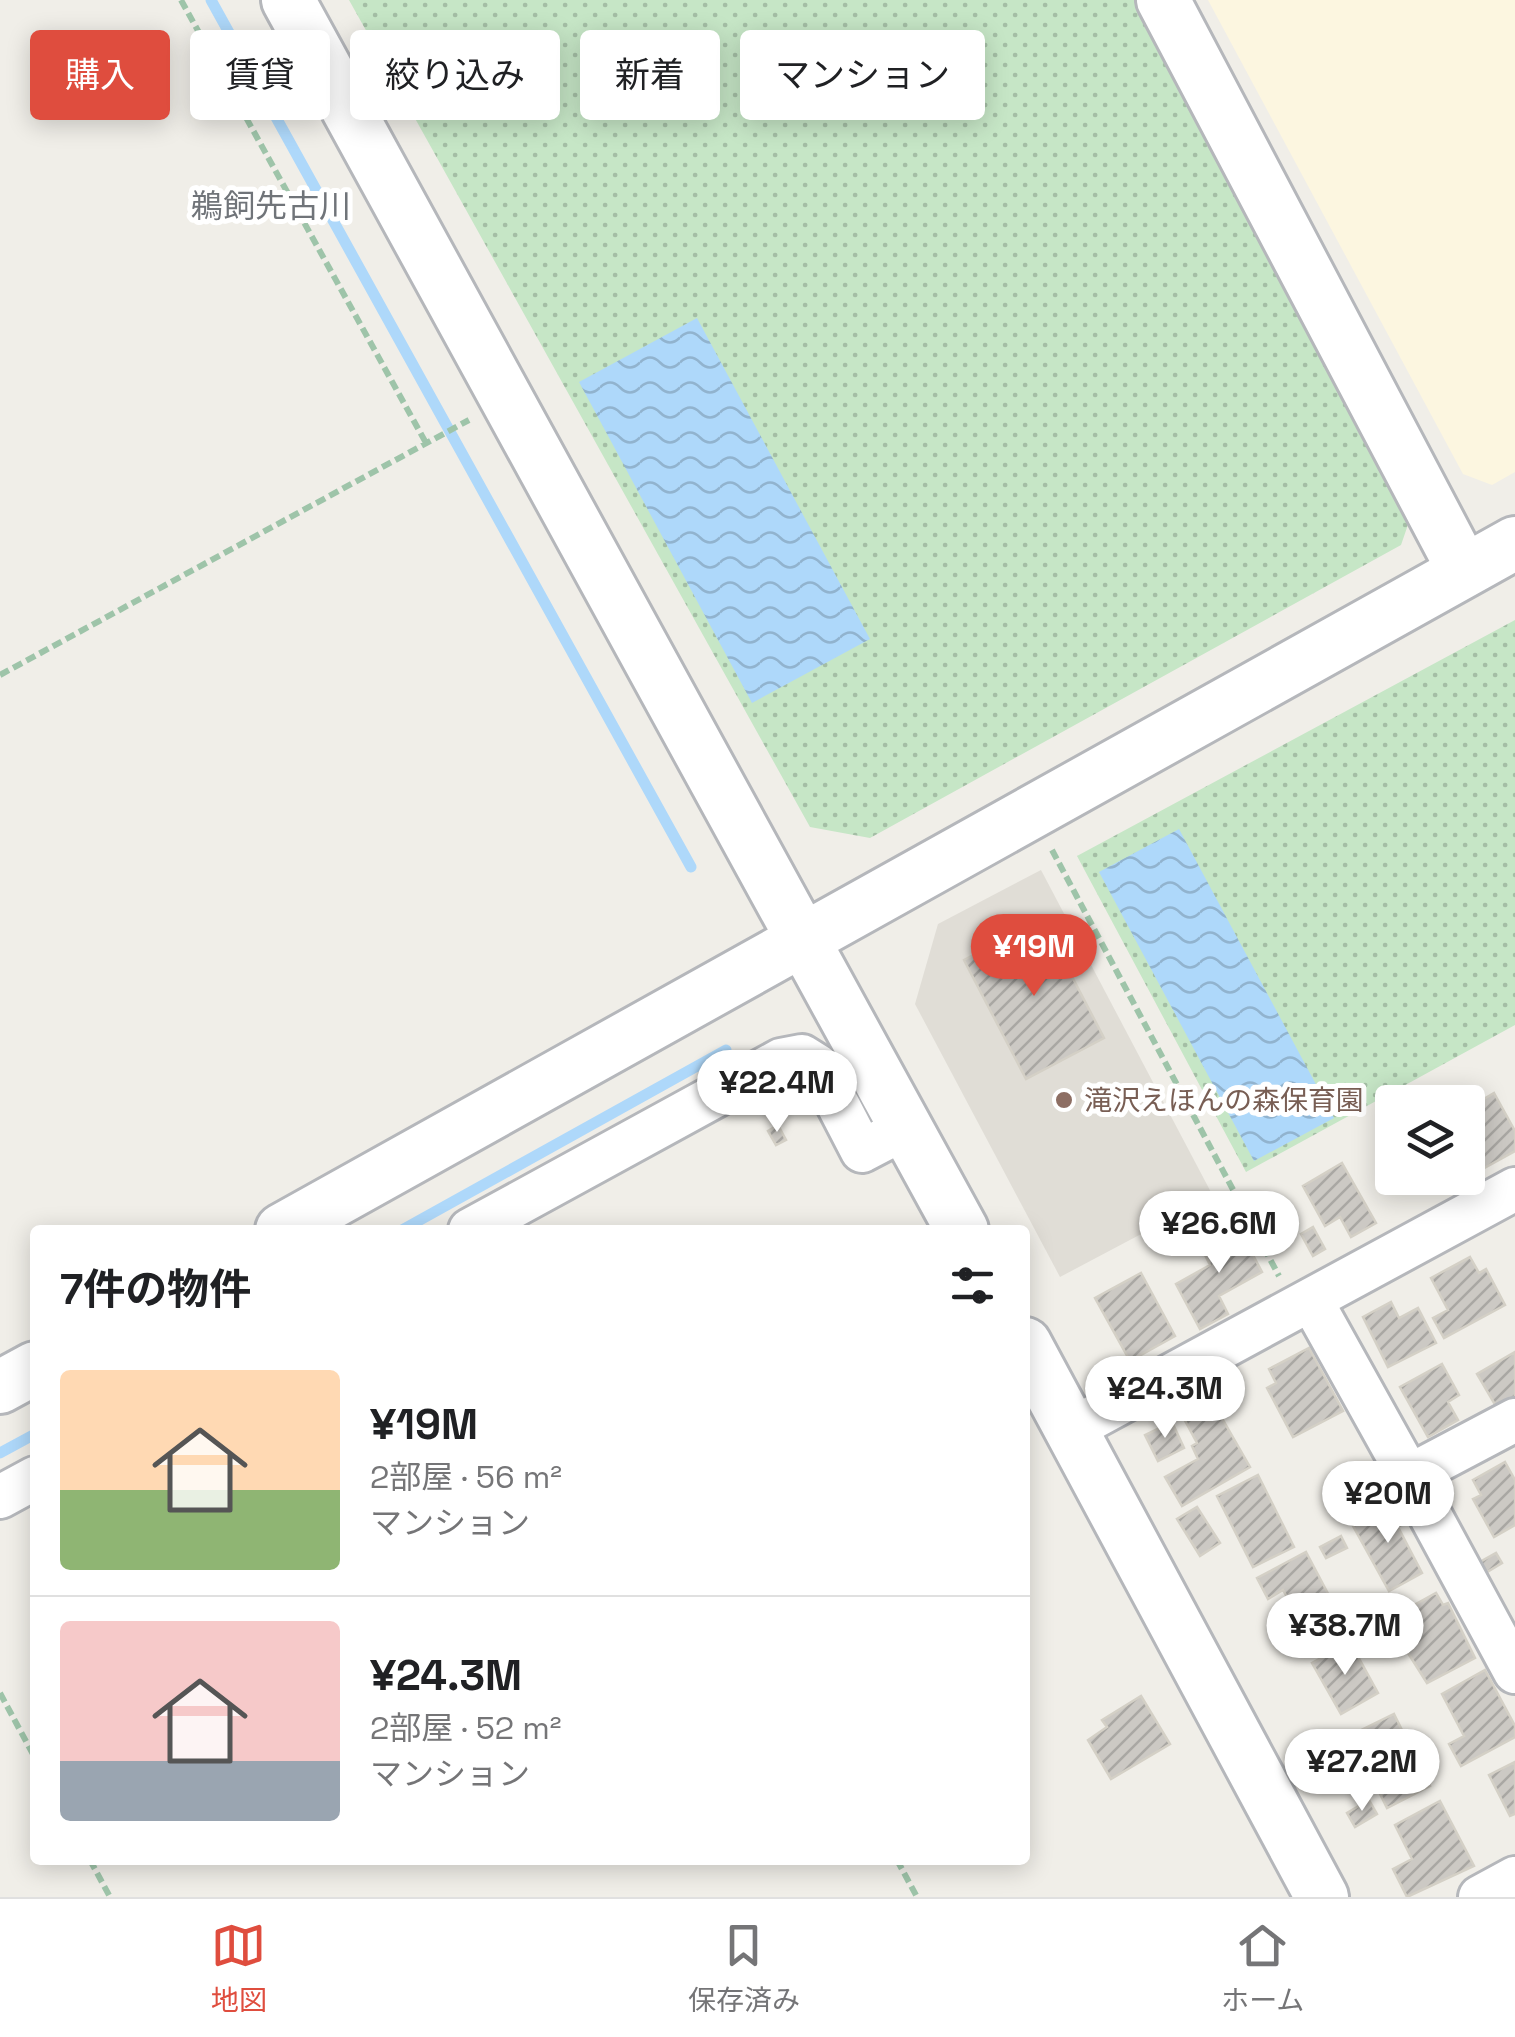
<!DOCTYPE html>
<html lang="ja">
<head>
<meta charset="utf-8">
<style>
  body { margin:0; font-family:"Space Grotesk","Noto Sans JP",sans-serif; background:#f2f2f2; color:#202124; height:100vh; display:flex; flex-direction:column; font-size:38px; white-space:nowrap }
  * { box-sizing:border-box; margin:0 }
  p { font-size:32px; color:#757577 }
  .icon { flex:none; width:55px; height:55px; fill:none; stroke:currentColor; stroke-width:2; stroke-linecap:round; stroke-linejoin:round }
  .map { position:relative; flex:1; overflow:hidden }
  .details { position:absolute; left:30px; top:1225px; width:1000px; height:640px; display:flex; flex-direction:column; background:#fff; border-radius:10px; box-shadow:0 5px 25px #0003 }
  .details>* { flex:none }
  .banner { position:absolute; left:30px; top:30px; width:1000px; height:90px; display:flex; gap:20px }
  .controls { position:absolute; left:1375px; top:1085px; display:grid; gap:20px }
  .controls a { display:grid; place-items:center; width:110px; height:110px; border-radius:10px; background:#fff; box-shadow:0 5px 25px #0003; font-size:50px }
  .price { position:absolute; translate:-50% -85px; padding:0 22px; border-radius:35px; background:#fff; color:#222; font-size:32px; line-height:65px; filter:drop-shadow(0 2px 5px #0008) }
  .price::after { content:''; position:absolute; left:50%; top:60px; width:30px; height:22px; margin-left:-15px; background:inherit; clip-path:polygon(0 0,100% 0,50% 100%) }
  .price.selected { background:#df4d3e; color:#fff }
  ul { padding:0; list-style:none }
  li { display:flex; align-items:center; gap:30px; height:250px; padding:0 30px }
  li+li { border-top:2px solid #e0e0e0 }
  li span { display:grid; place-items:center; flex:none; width:280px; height:200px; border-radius:10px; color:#555 }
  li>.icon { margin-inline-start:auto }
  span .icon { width:120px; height:120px; fill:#fffc; stroke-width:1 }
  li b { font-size:42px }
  h2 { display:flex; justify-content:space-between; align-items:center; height:120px; padding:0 30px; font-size:42px }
  .chip { padding:0 35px; border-radius:10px; background:#fff; box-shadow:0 5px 25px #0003; font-size:35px; line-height:90px }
  .chip.selected { background:#df4d3e; color:#fff }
  .tabs { display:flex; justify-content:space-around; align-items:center; height:140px; border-top:2px solid #e0e0e0; background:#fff; font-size:28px; color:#757577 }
  .tabs a { display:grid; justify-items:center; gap:5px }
  .tabs .selected { color:#df4d3e }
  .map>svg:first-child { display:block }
</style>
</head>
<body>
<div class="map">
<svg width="1515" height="1897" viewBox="0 0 1515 1897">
  <defs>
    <pattern id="grass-dots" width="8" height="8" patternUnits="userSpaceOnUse" patternTransform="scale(2.5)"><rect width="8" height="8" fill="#c6e6c6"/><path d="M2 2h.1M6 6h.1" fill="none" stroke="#a4bea5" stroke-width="1.8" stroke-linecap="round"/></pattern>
    <pattern id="water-waves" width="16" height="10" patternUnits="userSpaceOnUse" patternTransform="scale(2.5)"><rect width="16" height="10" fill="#aed8fa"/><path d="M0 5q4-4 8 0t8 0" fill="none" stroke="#91b3ce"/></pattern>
    <pattern id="building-hatch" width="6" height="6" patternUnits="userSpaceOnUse" patternTransform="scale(2.5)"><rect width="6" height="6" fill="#ccc9c4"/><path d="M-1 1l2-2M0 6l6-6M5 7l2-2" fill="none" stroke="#a9a7a3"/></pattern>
  </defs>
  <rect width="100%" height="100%" fill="#f0eee8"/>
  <!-- commercial -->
  <path fill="#fcf6e0" d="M1208 0H1515V472L1492 485 1463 474Z"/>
  <!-- education -->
  <path fill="#e0ddd6" d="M1041 870 1213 1196 1060 1277 915 1004 938 924Z"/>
  <!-- grass -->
  <path fill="url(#grass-dots)" d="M349 0H1135L1411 516 1401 545 870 838 810 827Z
    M1515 620V1025L1246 1172 1077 856Z"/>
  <!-- water -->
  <path fill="url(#water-waves)" d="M697 318 870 639 752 703 579 382Z
    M1179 829 1334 1118 1254 1161 1099 872Z"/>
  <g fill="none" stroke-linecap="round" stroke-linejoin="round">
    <!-- stream -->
    <path stroke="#aed8fa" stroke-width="11" d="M211 0 691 867
      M402 1230 726 1050
      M0 1453 35 1434"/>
  </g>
  <!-- building -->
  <path fill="url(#building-hatch)" stroke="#d4d0c6" stroke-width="2.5" d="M1042 919 1104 1038 1026 1079 964 960Z
    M1494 1093 1515 1131V1151L1457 1183 1454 1178H1468V1102H1458L1467 1097 1472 1106Z
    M778 1125 786 1140 776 1145 768 1131Z
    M1342 1163 1376 1223 1351 1237 1340 1217 1325 1226 1303 1186Z
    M1237 1225 1262 1272 1219 1296 1228 1314 1200 1329 1176 1284 1210 1265 1200 1245Z
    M1313 1227 1325 1249 1313 1256 1301 1234Z
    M1470 1257 1479 1273 1486 1269 1505 1305 1444 1338 1433 1318 1448 1310 1431 1278Z
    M1141 1273 1175 1336 1130 1361 1095 1298Z
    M1391 1302 1399 1318 1418 1308 1436 1343 1388 1367 1363 1317Z
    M1309 1348 1343 1411 1293 1437 1267 1388 1276 1383 1269 1369Z
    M1515 1352V1397L1497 1408 1477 1374Z
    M1442 1364 1459 1395 1448 1402 1458 1420 1428 1437 1400 1387Z
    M1211 1399 1250 1467 1182 1506 1165 1477 1198 1459 1192 1446 1197 1443 1182 1415Z
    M1172 1422 1184 1448 1158 1461 1145 1435Z
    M1505 1462 1515 1480V1525L1494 1537 1473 1499 1481 1495 1473 1480Z
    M1258 1475 1294 1547 1253 1567 1217 1496Z
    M1395 1502 1406 1522 1398 1527 1422 1573 1389 1591 1353 1526Z
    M1197 1507 1220 1543 1200 1556 1177 1519Z
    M1341 1536 1347 1548 1326 1558 1320 1547Z
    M1306 1552 1343 1622 1301 1645 1285 1614 1294 1610 1283 1590 1268 1599 1257 1578Z
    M1496 1553 1502 1563 1487 1572 1480 1562Z
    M1436 1593 1443 1605 1448 1603 1475 1658 1427 1683 1387 1620Z
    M1350 1642 1378 1693 1341 1714 1312 1663Z
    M1485 1670 1515 1726V1737L1461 1766 1449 1744 1464 1736 1442 1694Z
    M1141 1696 1170 1744 1111 1779 1088 1740 1107 1727 1102 1720Z
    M1394 1714 1430 1786 1387 1808 1351 1735Z
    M1515 1762V1814L1510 1816 1489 1775Z
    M1369 1800 1377 1814 1355 1827 1347 1813Z
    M1440 1801 1474 1866 1407 1897 1393 1869 1412 1859 1395 1825Z"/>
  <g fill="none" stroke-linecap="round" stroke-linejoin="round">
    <!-- minor casing -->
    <g stroke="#b5b7bb" stroke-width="48">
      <path id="minor" d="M470 1230 781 1060 802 1056 818 1066 862 1151 906 1128
        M1311 1300 1409 1476
        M1515 1420 1409 1476 1515 1672
        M1072 1429 1515 1189
        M0 1497 35 1478
        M1480 1897 1515 1878"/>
    </g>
    <!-- tertiary casing -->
    <g stroke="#b5b7bb" stroke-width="58">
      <path id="tertiary" d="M288 0 962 1230
        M1163 0 1464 571
        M282 1230 1515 543
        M1025 1344 1322 1897
        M0 1387 35 1368"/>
    </g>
    <!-- path -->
    <path stroke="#9ec4a9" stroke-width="6" stroke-dasharray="10 5" stroke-linecap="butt" d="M181 0 426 443
      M0 675 469 420
      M1052 850 1279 1276
      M0 1693 35 1758
      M90 1860 110 1897
      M897 1860 917 1897"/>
    <!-- minor -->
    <use href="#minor" stroke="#fff" stroke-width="42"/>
    <!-- tertiary -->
    <use href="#tertiary" stroke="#fff" stroke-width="52"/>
  </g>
  <!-- markers -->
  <circle fill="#8d6e63" stroke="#fff" stroke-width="4" cx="1064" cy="1100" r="10"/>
  <g text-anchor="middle" stroke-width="10" stroke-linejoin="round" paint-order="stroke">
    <!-- education labels -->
    <g font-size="28" fill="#785e54" stroke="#fff" text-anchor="start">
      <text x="1084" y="1110">滝沢えほんの森保育園</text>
    </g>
    <!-- quarter labels -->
    <g font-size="32" fill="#707479" stroke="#fff">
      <text x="271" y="217">鵜飼先古川</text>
    </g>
  </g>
</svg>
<div class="controls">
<a><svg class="icon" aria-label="layers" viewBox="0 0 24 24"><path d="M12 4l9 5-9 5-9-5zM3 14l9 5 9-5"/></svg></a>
</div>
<b class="price selected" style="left:1034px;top:999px">¥19M</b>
<b class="price" style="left:777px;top:1135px">¥22.4M</b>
<b class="price" style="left:1219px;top:1276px">¥26.6M</b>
<b class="price" style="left:1165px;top:1441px">¥24.3M</b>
<b class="price" style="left:1388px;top:1546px">¥20M</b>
<b class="price" style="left:1345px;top:1678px">¥38.7M</b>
<b class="price" style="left:1362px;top:1814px">¥27.2M</b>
<div class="banner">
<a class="chip selected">購入</a>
<a class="chip">賃貸</a>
<a class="chip">絞り込み</a>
<a class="chip">新着</a>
<a class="chip">マンション</a>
</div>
<section class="details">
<h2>7件の物件<svg class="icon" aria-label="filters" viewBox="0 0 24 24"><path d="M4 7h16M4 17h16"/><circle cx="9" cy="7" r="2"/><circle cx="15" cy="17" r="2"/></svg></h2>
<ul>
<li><span style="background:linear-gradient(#ffd9b3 60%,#8fb573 0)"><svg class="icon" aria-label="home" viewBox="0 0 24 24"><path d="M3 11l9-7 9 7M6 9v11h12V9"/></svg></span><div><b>¥19M</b><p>2部屋 · 56 m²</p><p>マンション</p></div></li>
<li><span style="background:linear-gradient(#f6c9c9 70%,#9aa5b1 0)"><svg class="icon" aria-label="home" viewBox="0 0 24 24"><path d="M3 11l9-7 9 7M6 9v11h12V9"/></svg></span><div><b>¥24.3M</b><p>2部屋 · 52 m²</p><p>マンション</p></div></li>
</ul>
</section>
</div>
<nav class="tabs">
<a class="selected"><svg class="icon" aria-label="map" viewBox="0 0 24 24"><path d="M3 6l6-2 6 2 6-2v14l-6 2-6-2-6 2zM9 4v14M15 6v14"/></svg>地図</a>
<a><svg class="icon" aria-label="saved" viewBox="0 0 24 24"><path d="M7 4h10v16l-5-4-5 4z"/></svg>保存済み</a>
<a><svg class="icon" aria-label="home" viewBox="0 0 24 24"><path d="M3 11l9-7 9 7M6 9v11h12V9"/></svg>ホーム</a>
</nav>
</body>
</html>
